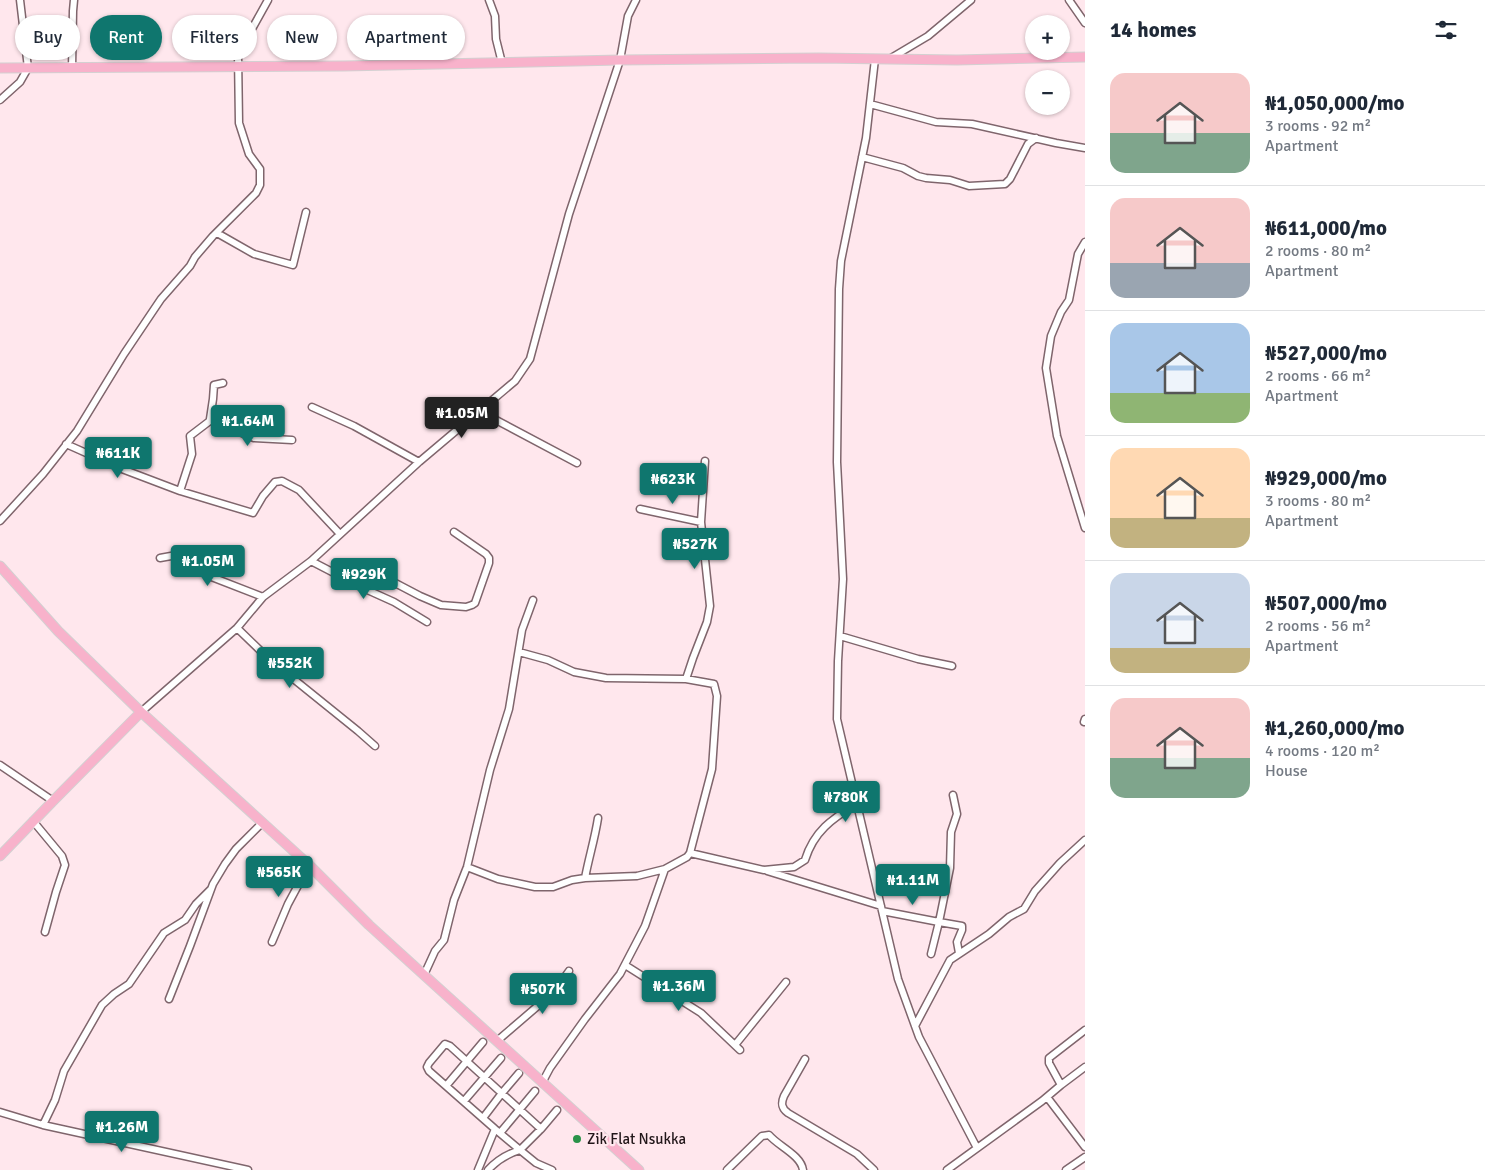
<!DOCTYPE html>
<html lang="en">
<head>
<meta charset="utf-8">
<style>
  body { margin:0; font-family:Signika,sans-serif; background:#f2f2f3; color:#1f2937; height:100vh; display:flex; flex-direction:column; font-size:19px; white-space:nowrap }
  * { box-sizing:border-box; margin:0 }
  p { font-size:16px; color:#747a83 }
  .icon { flex:none; width:28px; height:28px; fill:none; stroke:currentColor; stroke-width:2; stroke-linecap:round; stroke-linejoin:round }
  .map { position:relative; flex:1; overflow:hidden }
  .panel { display:flex; flex-direction:column; background:#fff; width:400px }
  .panel>* { flex:none }
  .hud { position:absolute; left:15px; top:15px; width:475px; height:45px; display:flex; gap:10px }
  .fabs { position:absolute; left:1025px; top:15px; display:grid; gap:10px }
  .fabs a { display:grid; place-items:center; width:45px; height:45px; border-radius:50%; background:#fff; box-shadow:0 1px 4px #0004; font-size:25px }
  .price { position:absolute; translate:-50% -42px; padding:0 11px; border-radius:5px; background:#0f766e; color:#fff; font-size:16px; line-height:32px; filter:drop-shadow(0 1px 2px #0008) }
  .price::after { content:''; position:absolute; left:50%; top:30px; width:15px; height:11px; margin-left:-8px; background:inherit; clip-path:polygon(0 0,100% 0,50% 100%) }
  .price.active { background:#222; color:#fff }
  ul { padding:0; list-style:none }
  li { display:flex; align-items:center; gap:15px; height:125px; padding:0 25px }
  li+li { border-top:1px solid #e0e1e3 }
  li span { display:grid; place-items:center; flex:none; width:140px; height:100px; border-radius:15px; color:#555 }
  li>.icon { margin-inline-start:auto }
  span .icon { width:60px; height:60px; fill:#fffc; stroke-width:1 }
  li b { font-size:21px }
  h2 { display:flex; justify-content:space-between; align-items:center; height:60px; padding:0 25px; font-size:21px }
  .chip { padding:0 18px; border-radius:22px; background:#fff; box-shadow:0 1px 4px #0004; font-size:18px; line-height:45px }
  .chip.active { background:#0f766e; color:#fff }
  main { display:flex; flex:1; min-height:0 }
  .map>svg:first-child { display:block }
</style>
</head>
<body>
<main>
<div class="map">
<svg width="1085" height="1170" viewBox="0 0 1085 1170">
  <rect width="100%" height="100%" fill="#ffe7ed"/>
  <g fill="none" stroke-linecap="round" stroke-linejoin="round">
    <!-- minor casing -->
    <g stroke="#7f656c" stroke-width="9">
      <path id="minor" d="M489 0 495 16 496 39 502 63
        M1069 0 1085 23
        M891 58 928 36 971 0
        M875 59 866 138 841 261 839 289 837 462 843 579 838 661 837 719 898 979 919 1037 977 1148
        M72 68 73 11 74 0
        M0 100 20 82 28 68 20 0
        M870 104 936 122 972 124 1056 143 1085 148
        M862 157 903 168 918 176 926 178 950 180 969 186 1005 184 1010 179 1028 144 1036 138
        M217 233 254 254 293 265 306 212
        M1085 242 1078 254 1069 300 1061 312 1051 336 1046 368 1057 436 1085 528
        M312 407 354 426 419 462
        M479 411 577 463
        M211 420 190 436 192 454 180 491 253 513 263 496 275 482 282 481 299 490 340 534
        M211 420 254 438 292 440
        M211 420 210 419 213 399 214 385 223 383
        M66 444 122 469 180 491
        M640 509 701 522
        M0 521 43 474 77 431 124 354 161 299 190 266 195 257 213 236 256 193 260 185V169L249 154 239 123 238 55 242 44 253 27 268 0
        M160 558 182 554 192 564 209 576 263 597
        M311 561 363 588 394 602 427 622
        M353 583 367 576 378 574 420 596 441 605 466 607 472 605 475 603 489 563V558L486 554 454 532
        M237 628 270 660 358 731 375 746
        M840 636 918 659 952 666
        M519 652 548 660 574 672 606 678 686 679 714 684 717 696 712 769 690 853 687 857 665 869
        M686 679 693 658 707 622 710 606 701 522 705 461
        M141 712 237 628 263 597 311 561 419 462 515 381 530 359 569 214 620 60 628 16 636 0
        M1084 722 1085 719
        M0 765 53 801
        M33 821 62 856 65 865 56 892 45 932
        M690 853 764 870 794 867 805 860C814 831 832 819 856 804
        M467 867 498 879 535 887H553L572 880 585 878 637 876 665 869 645 926 620 974 585 1019 550 1068 542 1083
        M767 871 881 906
        M585 878C589 857 595 838 598 818
        M882 911 939 922 950 868 951 832 957 814 953 795
        M272 942 288 904 309 865
        M931 954 939 922 962 926V930L957 942 959 953
        M625 965 701 1013 740 1050
        M424 975 435 951 444 940 454 900 467 867 490 770 509 709 522 630 533 600
        M169 999 190 946 213 884 225 864 236 849 262 823
        M915 1026 950 960 989 934 1009 917 1024 909 1035 891 1060 863 1085 840
        M497 1041 554 992 569 971
        M445 1044 450 1046 541 1129 520 1150 495 1129 429 1071 427 1067 429 1063Z
        M735 1045 786 982
        M805 1059 784 1096C781 1103 781 1108 788 1113L857 1154 874 1170
        M1061 1085 1049 1063V1058L1085 1030
        M446 1086 483 1042
        M1047 1097 1085 1147
        M464 1101 501 1058
        M0 1112 43 1125 248 1170
        M483 1118 502 1093 519 1073
        M43 1125 55 1100 64 1071 102 1005 114 994 129 984 164 933 185 920 196 904 211 889
        M541 1129 557 1110
        M500 1133 535 1091
        M478 1170 495 1129
        M488 1170C497 1160 507 1154 520 1150L536 1163 552 1170
        M727 1170 762 1136 769 1135C778 1146 801 1155 803 1170
        M947 1170 1042 1101 1061 1085 1085 1067
        M1066 1170 1085 1157"/>
    </g>
    <!-- major casing -->
    <g stroke="#d3d0d1" stroke-width="11">
      <path id="major" d="M0 68 344 66 620 60 819 58 957 60 1085 57
        M0 566 58 631 141 712 309 865 369 925 424 975 639 1170
        M0 856 53 801 141 712"/>
    </g>
    <!-- minor -->
    <use href="#minor" stroke="#fff" stroke-width="6"/>
    <!-- major -->
    <use href="#major" stroke="#f8b2cb" stroke-width="9"/>
  </g>
  <!-- markers -->
  <circle fill="#2a9249" stroke="#ffe7ed" stroke-width="2" cx="577" cy="1139" r="5"/>
  <g text-anchor="middle" stroke-width="4.5" stroke-linejoin="round" paint-order="stroke">
    <!-- poi labels -->
    <g font-size="15" fill="#211619" stroke="#ffe7ed" text-anchor="start">
      <text x="587" y="1144">Zik Flat Nsukka</text>
    </g>
  </g>
</svg>
<div class="fabs">
<a>+</a>
<a>−</a>
</div>
<b class="price active" style="left:462px;top:439px">₦1.05M</b>
<b class="price" style="left:248px;top:447px">₦1.64M</b>
<b class="price" style="left:118px;top:479px">₦611K</b>
<b class="price" style="left:673px;top:505px">₦623K</b>
<b class="price" style="left:695px;top:570px">₦527K</b>
<b class="price" style="left:208px;top:587px">₦1.05M</b>
<b class="price" style="left:364px;top:600px">₦929K</b>
<b class="price" style="left:290px;top:689px">₦552K</b>
<b class="price" style="left:846px;top:823px">₦780K</b>
<b class="price" style="left:279px;top:898px">₦565K</b>
<b class="price" style="left:913px;top:906px">₦1.11M</b>
<b class="price" style="left:679px;top:1012px">₦1.36M</b>
<b class="price" style="left:543px;top:1015px">₦507K</b>
<b class="price" style="left:122px;top:1153px">₦1.26M</b>
<div class="hud">
<a class="chip">Buy</a>
<a class="chip active">Rent</a>
<a class="chip">Filters</a>
<a class="chip">New</a>
<a class="chip">Apartment</a>
</div>
</div>
<section class="panel">
<h2>14 homes<svg class="icon" aria-label="filters" viewBox="0 0 24 24"><path d="M4 7h16M4 17h16"/><circle cx="9" cy="7" r="2"/><circle cx="15" cy="17" r="2"/></svg></h2>
<ul>
<li><span style="background:linear-gradient(#f6c9c9 60%,#7fa58c 0)"><svg class="icon" aria-label="home" viewBox="0 0 24 24"><path d="M3 11l9-7 9 7M6 9v11h12V9"/></svg></span><div><b>₦1,050,000/mo</b><p>3 rooms · 92 m²</p><p>Apartment</p></div></li>
<li><span style="background:linear-gradient(#f6c9c9 65%,#9aa5b1 0)"><svg class="icon" aria-label="home" viewBox="0 0 24 24"><path d="M3 11l9-7 9 7M6 9v11h12V9"/></svg></span><div><b>₦611,000/mo</b><p>2 rooms · 80 m²</p><p>Apartment</p></div></li>
<li><span style="background:linear-gradient(#a9c7e8 70%,#8fb573 0)"><svg class="icon" aria-label="home" viewBox="0 0 24 24"><path d="M3 11l9-7 9 7M6 9v11h12V9"/></svg></span><div><b>₦527,000/mo</b><p>2 rooms · 66 m²</p><p>Apartment</p></div></li>
<li><span style="background:linear-gradient(#ffd9b3 70%,#c2b280 0)"><svg class="icon" aria-label="home" viewBox="0 0 24 24"><path d="M3 11l9-7 9 7M6 9v11h12V9"/></svg></span><div><b>₦929,000/mo</b><p>3 rooms · 80 m²</p><p>Apartment</p></div></li>
<li><span style="background:linear-gradient(#c9d6e8 75%,#c2b280 0)"><svg class="icon" aria-label="home" viewBox="0 0 24 24"><path d="M3 11l9-7 9 7M6 9v11h12V9"/></svg></span><div><b>₦507,000/mo</b><p>2 rooms · 56 m²</p><p>Apartment</p></div></li>
<li><span style="background:linear-gradient(#f6c9c9 60%,#7fa58c 0)"><svg class="icon" aria-label="home" viewBox="0 0 24 24"><path d="M3 11l9-7 9 7M6 9v11h12V9"/></svg></span><div><b>₦1,260,000/mo</b><p>4 rooms · 120 m²</p><p>House</p></div></li>
</ul>
</section>
</main>
</body>
</html>
